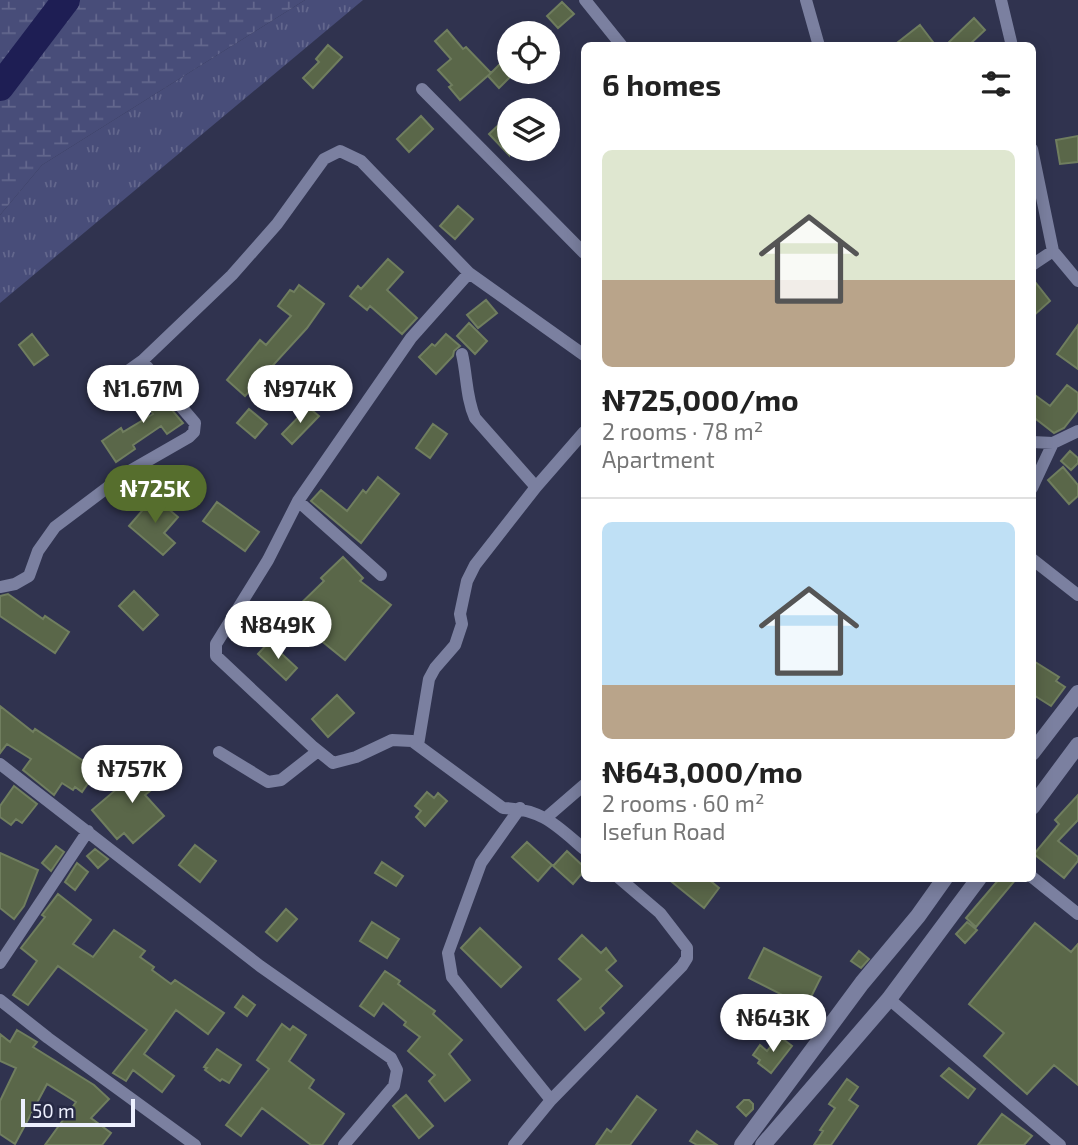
<!DOCTYPE html>
<html lang="en">
<head>
<meta charset="utf-8">
<style>
  body { margin:0; font-family:"Exo 2",sans-serif; background:#f2f2f2; color:#222; height:100vh; display:flex; flex-direction:column; font-size:26px; white-space:nowrap }
  * { box-sizing:border-box; margin:0 }
  p { font-size:23px; color:#767676 }
  .icon { flex:none; width:38px; height:38px; fill:none; stroke:currentColor; stroke-width:2; stroke-linecap:round; stroke-linejoin:round }
  .map { position:relative; flex:1; overflow:hidden }
  .details { position:absolute; left:581px; top:42px; width:455px; height:840px; display:flex; flex-direction:column; background:#fff; border-radius:10px; box-shadow:0 4px 18px #0003 }
  .details>* { flex:none }
  .buttons { position:absolute; left:497px; top:21px; display:grid; gap:14px }
  .buttons a { display:grid; place-items:center; width:63px; height:63px; border-radius:50%; background:#fff; box-shadow:0 4px 18px #0003; font-size:35px }
  .scale { position:absolute; left:21px; bottom:18px; width:114px; box-sizing:border-box; padding-left:7px; border:4px solid #edf0fe; border-top:0; font-size:19px; line-height:24px; white-space:nowrap; color:#edf0fe; -webkit-text-stroke:5px #262944; paint-order:stroke }
  .price { position:absolute; translate:-50% -60px; padding:0 16px; border-radius:24px; background:#fff; color:#222; font-size:23px; line-height:46px; filter:drop-shadow(0 2px 4px #0008) }
  .price::after { content:''; position:absolute; left:50%; top:42px; width:21px; height:16px; margin-left:-10px; background:inherit; clip-path:polygon(0 0,100% 0,50% 100%) }
  .price.on { background:#566e2d; color:#fff }
  ul { padding:0; list-style:none }
  li { display:grid; align-content:center; gap:14px; height:371px; padding:0 21px }
  li+li { border-top:2px solid #e0e0e0 }
  li span { display:grid; place-items:center; height:217px; border-radius:10px; color:#555 }
  li>.icon { margin-inline-start:auto }
  span .icon { width:126px; height:126px; fill:#fffc; stroke-width:1 }
  li b { font-size:30px }
  h2 { display:flex; justify-content:space-between; align-items:center; height:84px; padding:0 21px; font-size:30px }
  .map>svg:first-child { display:block }
</style>
</head>
<body>
<div class="map">
<svg width="1078" height="1145" viewBox="0 0 1078 1145">
  <defs>
    <pattern id="grass-tufts" width="24" height="20" patternUnits="userSpaceOnUse" patternTransform="scale(1.75)"><rect width="24" height="20" fill="#484d79"/><path d="M3 7l-1-3M5 7V3M7 7l1-3M15 17l-1-3M17 17v-4M19 17l1-3" fill="none" stroke="#63678d"/></pattern>
    <pattern id="wetland-marsh" width="20" height="14" patternUnits="userSpaceOnUse" patternTransform="scale(1.75)"><rect width="20" height="14" fill="#484d79"/><path d="M1 5h8M5 5V1M11 12h8M15 12V8" fill="none" stroke="#63678d"/></pattern>
  </defs>
  <rect width="100%" height="100%" fill="#30334f"/>
  <!-- grass -->
  <path fill="url(#grass-tufts)" d="M305 0H363L0 303V215L42 165Z"/>
  <!-- wetland -->
  <path fill="url(#wetland-marsh)" d="M0 0H305L42 165 0 215Z"/>
  <g fill="none" stroke-linecap="round" stroke-linejoin="round">
    <!-- river -->
    <path stroke="#1e1e54" stroke-width="28" d="M0 87 66 0"/>
  </g>
  <!-- building -->
  <path fill="#5a6749" stroke="#707e5f" stroke-width="2" d="M562 2 574 14 558 28 547 16Z
    M974 18 985 30 968 46H945Z
    M920 25 936 46H893Z
    M447 30 463 49 466 47 491 73 509 55V78L499 88 488 76 491 73 460 100 449 87 452 85 438 70 451 59 435 41Z
    M328 45 342 57 313 88 303 78 319 62 316 59Z
    M509 115V155L489 134Z
    M421 116 433 129 409 152 397 139Z
    M1078 136V162L1060 164 1056 140Z
    M458 206 473 219 455 239 440 226Z
    M388 259 403 272 387 290 417 318 402 334 370 306 367 310 350 296 358 286 361 289Z
    M1032 278 1050 301 1032 317Z
    M299 285 324 304 307 328 245 396 227 380 260 340 266 345 291 316 278 306 290 290 294 292Z
    M486 300 497 313 478 328 467 315Z
    M469 323 487 341 475 354 457 336Z
    M1078 325V369L1057 354Z
    M32 334 48 355 34 365 19 345Z
    M446 334 460 346 454 351 453 356 436 374 419 357 432 344 435 346Z
    M150 384 183 423 167 434 161 426 133 445 135 449 116 462 102 441 121 428 123 432 153 414 137 392Z
    M1067 385 1078 393V410L1064 428 1054 433 1032 416V393L1050 406Z
    M308 407 319 416 292 444 282 434Z
    M249 409 267 424 255 438 237 423Z
    M433 424 447 434 430 458 416 448Z
    M1070 451 1078 458V463L1071 470 1061 461Z
    M1063 467 1078 485V496L1069 504 1048 480Z
    M378 477 399 494 361 543 311 501 321 490 347 511 363 490 366 493Z
    M154 497 178 517 164 533 175 543 163 555 129 526Z
    M217 502 259 532 245 551 203 521Z
    M343 557 363 578 360 581 391 605 345 660 313 634 292 612 324 581 321 578Z
    M134 591 158 615 143 630 119 606Z
    M8 594 43 619 45 616 69 632 55 653 0 616V596Z
    M269 642 297 668 286 680 258 654Z
    M1032 660 1059 677 1056 681 1065 687 1051 706 1032 694Z
    M337 695 354 713 328 737 312 719Z
    M0 706 33 732 35 729 97 770 82 792 75 787 73 790 62 783 54 795 23 770 31 759 7 744 0 753Z
    M151 760 166 778 145 795 164 816 133 843 124 833 117 839 92 810Z
    M14 786 37 804 22 823 16 819 11 825 0 817V806Z
    M427 792 434 798 438 793 447 801 425 826 416 817 421 811 415 806Z
    M1078 795V820L1058 841 1078 857V861L1064 878 1034 854 1059 824 1055 820Z
    M527 842 552 865 538 881 512 857Z
    M195 845 216 861 200 882 179 865Z
    M56 846 64 852 51 871 42 863Z
    M95 849 108 859 98 868 87 856Z
    M567 851 584 867V871L573 884 553 866Z
    M0 853 38 870 24 906 14 919 0 908Z
    M382 862 403 876 396 886 375 873Z
    M77 863 88 872 75 890 65 882Z
    M667 878H707L719 888 704 908Z
    M1000 878H1017L976 927 966 918Z
    M58 894 91 920 73 944 93 957 114 930 145 951 140 957 154 967 152 970 171 984 175 980 224 1013 208 1034 176 1010 144 1054 174 1076 162 1092 133 1070 126 1081 113 1073 147 1030 58 966 28 1005 13 995 37 961 21 948 45 917 42 915Z
    M286 909 297 919 277 941 266 932Z
    M372 922 399 939 387 958 360 941Z
    M967 922 977 930 965 943 956 934Z
    M1035 923 1071 952 1078 944V1085L1054 1065 1027 1094 984 1056 1004 1033 969 1004Z
    M480 928 521 967 501 987 461 948Z
    M582 935 601 953 606 948 616 961 606 970 622 986 600 1008 604 1013 585 1030 558 1000 581 979 559 959Z
    M764 948 821 977 806 1007 749 978Z
    M859 951 869 959 861 968 851 961Z
    M385 971 400 981 398 984 435 1011 433 1014 462 1040 449 1054 470 1080 445 1101 429 1081 435 1075 408 1051 420 1037 404 1025 406 1022 383 1003 374 1016 360 1006Z
    M243 996 255 1005 247 1016 235 1007Z
    M282 1024 290 1030 293 1026 306 1035 289 1061 314 1080 309 1088 344 1114 322 1145H311L262 1108 241 1136 226 1125 269 1069 257 1060Z
    M17 1030 37 1042 33 1047 94 1085 109 1099 91 1118 111 1133 102 1145H45L76 1102 47 1084 15 1144 0 1134V1101L16 1068 0 1061V1034L10 1042Z
    M779 1036 792 1046 771 1073 758 1063 760 1060 753 1055 760 1045 767 1051Z
    M217 1049 241 1065 229 1083 222 1079 220 1081 205 1070 207 1068 204 1067Z
    M949 1068 975 1089 968 1098 941 1076Z
    M847 1079 858 1087 849 1100 858 1106 831 1145H814L823 1131 820 1130 835 1108 829 1104Z
    M406 1095 433 1126 419 1138 393 1106Z
    M637 1096 656 1110 630 1145H596L607 1129 611 1132Z
    M744 1100H749L753 1104V1109L746 1116 737 1107Z
    M1002 1114 1032 1136 1024 1145H978Z
    M697 1131 717 1145H697L690 1141Z"/>
  <g fill="none" stroke-linecap="round" stroke-linejoin="round">
    <!-- minor -->
    <path stroke="#7b80a0" stroke-width="12" d="M585 0 622 46
      M806 0 819 46
      M1001 0 1012 46
      M422 89 584 253
      M1032 149 1053 251 1078 281
      M1032 265 1053 251
      M469 273 411 338 298 501 268 560 216 644V656L312 746 333 763 356 757 392 740 412 741 503 808C542 809 556 825 584 849
      M462 354C467 375 466 398 475 418L536 487
      M111 383 142 361 232 275 277 224 324 159 340 151 361 161 469 273 584 355
      M1032 442 1053 443 1078 431
      M1032 488 1053 443
      M298 501 381 575
      M1032 559 1078 595
      M0 587 15 584 29 576 38 551 55 527 128 472 189 437 194 432 195 423 142 361
      M418 745 429 679 435 668 455 645 462 624 460 614 467 581 475 565 536 487 584 432
      M219 752 268 782 281 780 318 751
      M0 764 260 966 391 1058 397 1070 394 1086 344 1145
      M520 808 481 863 448 953 452 977 551 1100
      M547 817 584 785
      M1032 877 1078 914
      M0 963 88 831
      M889 999 1060 1145
      M0 1000 48 1038 195 1145
      M514 1145 551 1100 682 966 687 958V948L660 913 619 878"/>
    <!-- tertiary -->
    <path stroke="#7b80a0" stroke-width="16" d="M1032 753 1078 693
      M1032 807 1078 745
      M742 1145 862 983 918 916 945 878
      M763 1145 889 999 979 878"/>
  </g>
</svg>
<div class="buttons">
<a><svg class="icon" aria-label="locate" viewBox="0 0 24 24"><circle cx="12" cy="12" r="6"/><path d="M12 2v4M12 18v4M2 12h4M18 12h4"/></svg></a>
<a><svg class="icon" aria-label="layers" viewBox="0 0 24 24"><path d="M12 4l9 5-9 5-9-5zM3 14l9 5 9-5"/></svg></a>
</div>
<div class="scale">50 m</div>
<b class="price" style="left:143px;top:425px">₦1.67M</b>
<b class="price" style="left:300px;top:425px">₦974K</b>
<b class="price on" style="left:155px;top:525px">₦725K</b>
<b class="price" style="left:278px;top:661px">₦849K</b>
<b class="price" style="left:132px;top:805px">₦757K</b>
<b class="price" style="left:773px;top:1054px">₦643K</b>
<section class="details">
<h2>6 homes<svg class="icon" aria-label="filters" viewBox="0 0 24 24"><path d="M4 7h16M4 17h16"/><circle cx="9" cy="7" r="2"/><circle cx="15" cy="17" r="2"/></svg></h2>
<ul>
<li><span style="background:linear-gradient(#dfe7d0 60%,#b9a48a 0)"><svg class="icon" aria-label="home" viewBox="0 0 24 24"><path d="M3 11l9-7 9 7M6 9v11h12V9"/></svg></span><div><b>₦725,000/mo</b><p>2 rooms · 78 m²</p><p>Apartment</p></div></li>
<li><span style="background:linear-gradient(#bfe0f5 75%,#b9a48a 0)"><svg class="icon" aria-label="home" viewBox="0 0 24 24"><path d="M3 11l9-7 9 7M6 9v11h12V9"/></svg></span><div><b>₦643,000/mo</b><p>2 rooms · 60 m²</p><p>Isefun Road</p></div></li>
</ul>
</section>
</div>
</body>
</html>
